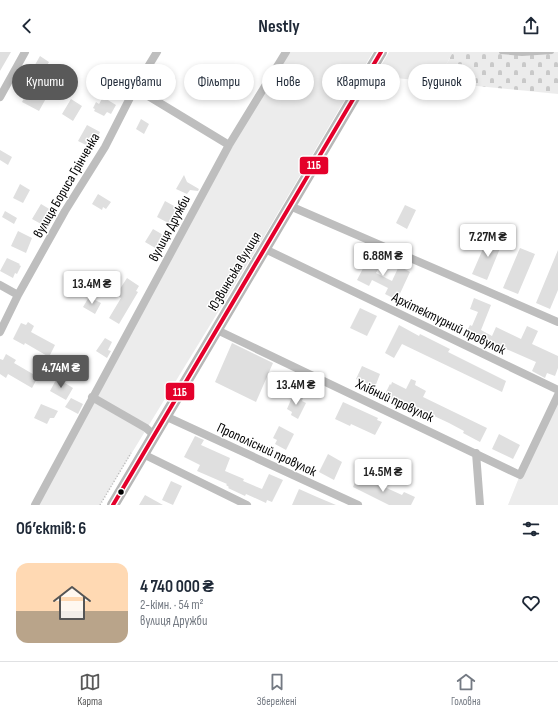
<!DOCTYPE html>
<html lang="uk">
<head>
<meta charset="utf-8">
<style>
  body { margin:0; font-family:"Sofia Sans Condensed",sans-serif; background:#f6f6f7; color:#1f2937; height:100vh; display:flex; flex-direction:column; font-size:15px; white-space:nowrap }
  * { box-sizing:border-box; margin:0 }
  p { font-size:13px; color:#747a83 }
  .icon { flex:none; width:22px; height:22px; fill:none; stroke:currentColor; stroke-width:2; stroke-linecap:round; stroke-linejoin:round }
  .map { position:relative; height:453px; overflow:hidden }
  .panel { display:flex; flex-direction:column; background:#fff; flex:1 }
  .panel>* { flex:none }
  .banner { position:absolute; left:12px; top:12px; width:534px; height:36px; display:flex; gap:8px }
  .price { position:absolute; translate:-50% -34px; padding:0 9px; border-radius:4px; background:#fff; color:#222; font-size:13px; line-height:26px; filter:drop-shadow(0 1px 2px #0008) }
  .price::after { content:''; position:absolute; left:50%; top:24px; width:12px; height:9px; margin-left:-6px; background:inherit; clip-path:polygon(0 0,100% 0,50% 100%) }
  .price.on { background:#595959; color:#fff }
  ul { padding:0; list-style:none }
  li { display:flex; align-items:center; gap:12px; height:100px; padding:0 16px }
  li+li { border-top:1px solid #e0e1e3 }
  li span { display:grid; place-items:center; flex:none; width:112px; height:80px; border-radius:12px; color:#555 }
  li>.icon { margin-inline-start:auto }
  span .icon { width:48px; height:48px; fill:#fffc; stroke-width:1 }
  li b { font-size:17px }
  h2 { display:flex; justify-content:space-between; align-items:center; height:48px; padding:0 16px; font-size:17px }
  .chip { padding:0 14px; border-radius:18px; background:#fff; box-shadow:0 2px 6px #0003; font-size:14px; line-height:36px }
  .chip.on { background:#595959; color:#fff }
  header { display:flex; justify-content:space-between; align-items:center; height:52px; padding:0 16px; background:#fff; font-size:18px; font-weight:700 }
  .tabs { display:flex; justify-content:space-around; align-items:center; height:56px; border-top:1px solid #e0e1e3; background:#fff; font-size:11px; color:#747a83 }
  .tabs a { display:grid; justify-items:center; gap:2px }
  .tabs .on { color:#595959 }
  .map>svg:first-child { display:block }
</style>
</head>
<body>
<header><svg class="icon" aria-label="back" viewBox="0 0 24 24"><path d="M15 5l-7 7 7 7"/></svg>Nestly<svg class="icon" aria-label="share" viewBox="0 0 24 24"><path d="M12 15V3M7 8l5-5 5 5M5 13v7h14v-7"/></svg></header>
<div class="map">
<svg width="558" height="453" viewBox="0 0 558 453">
  <defs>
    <pattern id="cemetery-stones" width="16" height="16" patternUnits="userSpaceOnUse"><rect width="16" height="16" fill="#ececec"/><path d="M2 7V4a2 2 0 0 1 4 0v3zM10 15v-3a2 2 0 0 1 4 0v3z" fill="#c9c9c9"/></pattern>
  </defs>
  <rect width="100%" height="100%" fill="#fff"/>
  <!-- green -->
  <path fill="#ececec" d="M286 0H373L259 193 100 453H35L229 93Z
    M389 0H453L437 30 375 24Z
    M558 344V453H508L520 423Z"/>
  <!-- cemetery -->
  <path fill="url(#cemetery-stones)" d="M453 0H558V42L437 30Z"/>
  <!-- building -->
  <path fill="#dfdfdf" d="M0 0H11L0 19Z
    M40 4 49 10 41 24 32 18Z
    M164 20 176 26 167 43 155 36Z
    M32 31 49 41 39 59 22 50Z
    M103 45 116 53 111 62 107 60 104 64 94 59 95 57 93 56 96 50 99 52Z
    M71 47 82 54 73 69 62 62Z
    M141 67 149 72 144 82 136 77Z
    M87 73 100 80 92 96 78 89Z
    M0 98 12 105 8 113 0 108Z
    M184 123 187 130 199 137 198 139 190 138 187 142 176 137Z
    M20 132 30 138 23 151 13 146Z
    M98 142 111 150 106 157 103 155 102 158 92 152Z
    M165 149 183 159 174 174 157 165Z
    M41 152 51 158 43 173 32 167Z
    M405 153 416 158 407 177 396 171Z
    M5 159 17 166 14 172 2 165Z
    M153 177 165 184 157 197 145 190Z
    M18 179 32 186 26 201 11 194Z
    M489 183 503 189 487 228 472 222Z
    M520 196 535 202 518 242 503 236Z
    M558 198V238L550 257 536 251Z
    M371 201 383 207 376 221 392 229 399 214 410 220 397 248 385 242 388 236 372 228 369 234 357 228Z
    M7 206 20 212 19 213 21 214 17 222 15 221 13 226 0 219Z
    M127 226 139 234 136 239 138 240 119 272 109 266 121 246 116 243Z
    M89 245 101 251 95 262 83 255Z
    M474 246 491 253 481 278 492 284 496 275 521 287 527 274 538 279 532 292 558 304V316L555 324 547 321 545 326 543 325 532 319 536 310 483 287 481 290 465 283 470 273 472 274 478 260 470 257Z
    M360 256 377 264 367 284 350 276Z
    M28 270 34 274 31 280 55 293 49 305 25 291 24 293 13 287 21 271 26 273Z
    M399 273 419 284 420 282 450 297 448 300 506 329 502 340 402 292 394 306 385 301Z
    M105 286 112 290 108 298 111 299 107 306 96 299Z
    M232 291 273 311 256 350 215 330Z
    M6 302 16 308 14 311 38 325 32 336 8 322 6 326 0 322V307L3 308Z
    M362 314 380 322 375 335 356 327Z
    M57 326 73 336 66 348 50 339Z
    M411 327 416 329 415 333 426 339 423 345 487 376 480 390 463 381 464 379 449 371 400 348 399 351 384 344 390 332 391 333 392 330 406 337Z
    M297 343 303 346 302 349 306 351 298 367 291 363 292 360 287 357 292 345 296 346Z
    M71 346 83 352 78 362 65 355Z
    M343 350 378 366 377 368 382 370 375 383 351 372 350 374 335 367Z
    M41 352 58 359 54 366H50L47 372 34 366Z
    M279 374 294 382 286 398 275 392 277 388 273 386Z
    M499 382 520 393 513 407 492 397Z
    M195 384 204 388 201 393 230 406 225 419 244 427 243 429 262 437 269 422 283 428 272 450 267 448 266 451 246 442 245 444 228 436 229 435 226 433 227 432 197 419 200 413 184 405Z
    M328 402 342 410 334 428 319 420Z
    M358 423 402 443 404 440 415 445 411 453H389L353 435Z
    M171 429 182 434 173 453 162 448Z
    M299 437 317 445 336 453H292Z
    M145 443 163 453H139Z"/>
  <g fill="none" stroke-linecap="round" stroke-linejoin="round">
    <!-- path -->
    <path stroke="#b9b9b9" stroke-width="1.5" stroke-dasharray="1 2" stroke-linecap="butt" d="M100 453 131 401"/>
    <!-- lane -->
    <path stroke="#bebebe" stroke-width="4" d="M501 0 522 2 552 0"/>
    <!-- street -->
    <path stroke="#bebebe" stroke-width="8" d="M135 36 229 93
      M0 45 25 0
      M290 154 558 270
      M265 197 558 338
      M0 233 18 243
      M217 278 520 423 558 343
      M0 280 18 243 65 159 105 95 135 36 157 0
      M92 345 146 376 154 383
      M165 364 358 453
      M476 401 480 453
      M143 402 247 453
      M35 453 229 93 286 0"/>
    <!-- secondary -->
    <path stroke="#b8b8b8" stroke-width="12" d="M113 453 381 0"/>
    <!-- bus-1 casing -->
    <g stroke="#fff" stroke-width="7">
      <path id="bus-1" d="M113 453 381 0"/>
    </g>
    <!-- bus-1 -->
    <use href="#bus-1" stroke="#e4002b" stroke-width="4"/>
  </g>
  <!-- markers -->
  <circle fill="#000" stroke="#fff" stroke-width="1.5" cx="121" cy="440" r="3.5"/>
  <g text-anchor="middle" stroke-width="3" stroke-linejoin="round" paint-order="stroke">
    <!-- street labels -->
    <g font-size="14" fill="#000" stroke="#fff">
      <text transform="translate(66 133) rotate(-60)" y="5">вулиця Бориса Грінченка</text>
      <text transform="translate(169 176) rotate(-62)" y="5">вулиця Дружби</text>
      <text transform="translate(234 219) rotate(-59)" y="5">Юзвинська вулиця</text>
      <text transform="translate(449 271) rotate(26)" y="5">Архітектурний провулок</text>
      <text transform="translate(395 348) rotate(25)" y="5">Хлібний провулок</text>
      <text transform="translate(267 397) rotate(25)" y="5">Прополісний провулок</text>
    </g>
  </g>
  <g stroke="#fff" stroke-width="1.5">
    <rect x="299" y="104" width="30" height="19" rx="4" fill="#e4002b"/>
    <rect x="165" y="330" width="30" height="19" rx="4" fill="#e4002b"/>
  </g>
  <g font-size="11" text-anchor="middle" font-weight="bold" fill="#fff">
    <text x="314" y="117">11Б</text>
    <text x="180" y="344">11Б</text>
  </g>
</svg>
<b class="price" style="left:488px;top:206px">7.27M ₴</b>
<b class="price" style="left:383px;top:225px">6.88M ₴</b>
<b class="price" style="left:92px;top:253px">13.4M ₴</b>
<b class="price on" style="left:61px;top:337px">4.74M ₴</b>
<b class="price" style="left:296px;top:354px">13.4M ₴</b>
<b class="price" style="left:383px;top:441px">14.5M ₴</b>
<div class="banner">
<a class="chip on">Купити</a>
<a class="chip">Орендувати</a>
<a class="chip">Фільтри</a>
<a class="chip">Нове</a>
<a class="chip">Квартира</a>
<a class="chip">Будинок</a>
</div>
</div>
<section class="panel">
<h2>Об’єктів: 6<svg class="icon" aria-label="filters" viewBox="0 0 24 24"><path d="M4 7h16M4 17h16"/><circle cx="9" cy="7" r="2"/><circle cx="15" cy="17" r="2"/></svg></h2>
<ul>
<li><span style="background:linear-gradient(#ffd9b3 60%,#b9a48a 0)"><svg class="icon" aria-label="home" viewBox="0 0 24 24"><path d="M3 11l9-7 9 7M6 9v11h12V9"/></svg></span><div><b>4 740 000 ₴</b><p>2-кімн. · 54 m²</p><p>вулиця Дружби</p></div><svg class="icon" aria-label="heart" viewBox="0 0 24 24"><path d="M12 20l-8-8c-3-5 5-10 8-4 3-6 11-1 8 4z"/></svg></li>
</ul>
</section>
<nav class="tabs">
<a class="on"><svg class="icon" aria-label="map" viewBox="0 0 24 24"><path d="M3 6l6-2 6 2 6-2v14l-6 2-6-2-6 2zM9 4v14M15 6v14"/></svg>Карта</a>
<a><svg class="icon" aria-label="saved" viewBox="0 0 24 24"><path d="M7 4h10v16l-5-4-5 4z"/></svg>Збережені</a>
<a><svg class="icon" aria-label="home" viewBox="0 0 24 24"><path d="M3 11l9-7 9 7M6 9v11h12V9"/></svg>Головна</a>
</nav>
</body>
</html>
